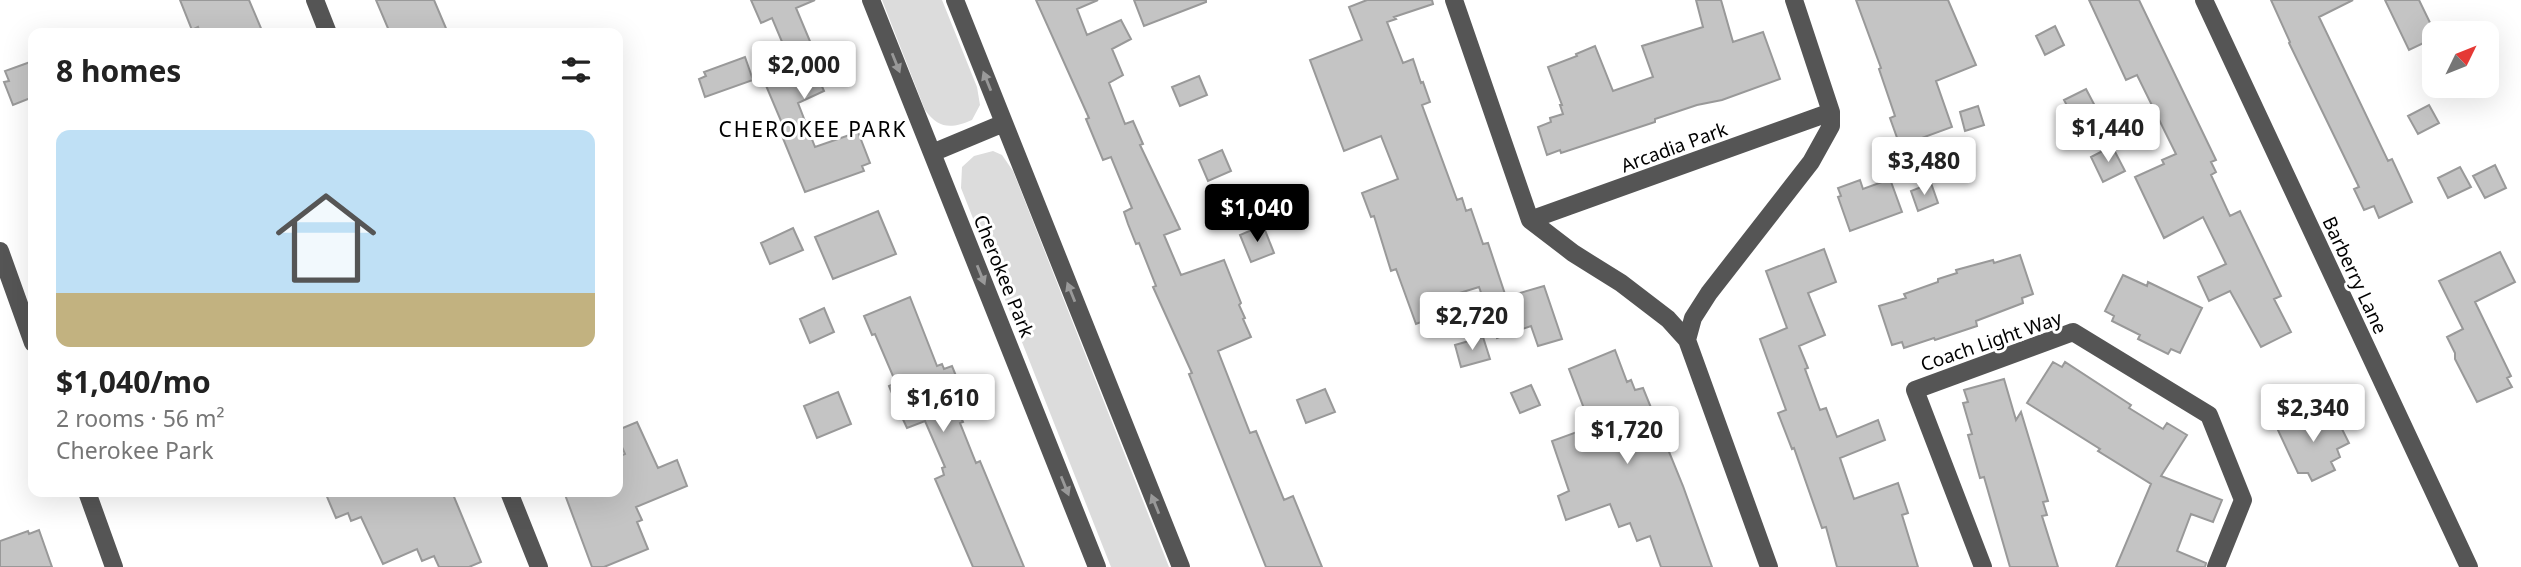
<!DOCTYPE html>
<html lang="en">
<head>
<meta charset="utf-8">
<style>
  body { margin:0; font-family:"Noto Sans",sans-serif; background:#f6f6f6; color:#222; height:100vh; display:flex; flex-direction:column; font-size:26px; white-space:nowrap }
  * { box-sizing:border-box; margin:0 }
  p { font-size:23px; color:#767676 }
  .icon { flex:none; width:38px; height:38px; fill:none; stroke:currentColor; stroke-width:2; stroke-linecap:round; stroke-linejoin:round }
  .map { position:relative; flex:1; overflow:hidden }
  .panel { position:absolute; left:28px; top:28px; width:595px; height:469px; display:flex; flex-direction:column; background:#fff; border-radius:14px; box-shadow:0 7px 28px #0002 }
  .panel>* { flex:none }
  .needle { width:46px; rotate:47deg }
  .buttons { position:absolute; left:2422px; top:21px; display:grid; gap:14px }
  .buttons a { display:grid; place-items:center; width:77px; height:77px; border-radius:14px; background:#fff; box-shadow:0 7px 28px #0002; font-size:35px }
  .price { position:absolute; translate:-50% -60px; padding:0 16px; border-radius:7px; background:#fff; color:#222; font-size:23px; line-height:46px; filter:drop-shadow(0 2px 4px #0008) }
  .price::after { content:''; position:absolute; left:50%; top:42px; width:21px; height:16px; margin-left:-10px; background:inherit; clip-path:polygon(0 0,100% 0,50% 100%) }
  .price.current { background:#000; color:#fff }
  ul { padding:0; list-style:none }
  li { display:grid; align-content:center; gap:14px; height:371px; padding:0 28px }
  li span { display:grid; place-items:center; height:217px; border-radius:14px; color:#555 }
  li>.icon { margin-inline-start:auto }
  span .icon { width:126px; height:126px; fill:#fffc; stroke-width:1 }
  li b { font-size:30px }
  h2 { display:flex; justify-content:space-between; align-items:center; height:84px; padding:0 28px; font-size:30px }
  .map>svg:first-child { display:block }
</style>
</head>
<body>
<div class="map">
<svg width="2521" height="567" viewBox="0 0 2521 567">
  <rect width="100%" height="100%" fill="#fff"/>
  <!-- green -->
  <path fill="#dcdcdc" d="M882 0H942L977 87 980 105 972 120C951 129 939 129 925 110Z
    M993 151 1002 155 1013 171 1169 567H1111L961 188 962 167 974 156Z"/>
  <!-- building -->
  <path fill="#c4c4c4" stroke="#999" stroke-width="2" d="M180 0H249L263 33H200L198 27 192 30Z
    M376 0H434L448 33H390Z
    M751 0H815L796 8 817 58 811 61 824 91 798 103 815 147 858 132 870 163 862 166 864 171 805 192 782 136 787 135 759 69 788 56 772 18 761 23Z
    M1036 0H1098L1077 9 1087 35 1121 20 1131 39 1112 49 1123 75 1109 83 1125 124 1133 121 1143 144 1140 145 1180 229 1164 235 1181 275 1224 260 1241 303 1239 305 1245 318 1243 319 1251 337 1218 351 1250 433 1256 431 1284 500 1293 496 1322 567H1266L1189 374 1192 373 1153 287 1156 286 1139 243 1136 244 1128 224 1124 212 1132 208 1111 157 1103 160 1086 119 1089 118Z
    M1134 0H1206V2L1144 26Z
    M1367 0H1432L1433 4 1394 17 1396 19 1387 22 1403 63 1413 59 1421 83 1423 82 1430 102 1422 105 1457 200 1462 198 1466 211 1471 209 1483 244 1488 243 1506 297 1544 286 1562 339 1538 346 1531 326 1497 338 1479 287 1437 300 1442 314 1416 324 1396 269 1391 271 1374 216 1371 217 1362 193 1398 179 1381 136 1344 151 1310 60 1362 40 1349 7Z
    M1696 0H1721L1733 42 1763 32 1780 79 1722 100 1697 105 1655 119V122L1561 153 1560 150 1547 155 1538 127 1551 122 1550 118 1563 114 1560 105H1562L1548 67 1577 56 1576 54 1595 46 1613 91 1653 77 1642 46 1703 27Z
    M1856 0H1948L1976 65 1936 81 1952 127 1900 146 1890 118 1895 116 1879 69 1881 68Z
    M2089 0H2139L2216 160 2211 162 2216 172 2211 175 2230 216 2240 211 2281 296 2274 299 2291 332 2261 347 2230 291 2209 301 2198 277 2226 264 2203 217 2164 238 2135 177 2164 164 2162 160 2176 154 2137 75 2126 80Z
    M2271 0H2353L2319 17 2388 161 2392 159 2412 202 2379 218 2374 206 2364 210 2354 189 2359 187 2289 43 2290 42Z
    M2385 0H2419L2435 33 2434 38 2409 50Z
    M2055 26 2064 45 2045 55 2036 36Z
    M745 57 753 80 705 97 699 79 706 76 704 72Z
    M33 61V97L13 105 4 82 9 81 5 71Z
    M1199 76 1207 95 1180 106 1172 87Z
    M2086 89 2095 106 2073 117 2064 100Z
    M2429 105 2439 123 2418 134 2408 116Z
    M1978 106 1984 125 1965 131 1960 112Z
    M2112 146 2125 171 2103 182 2091 157Z
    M1222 150 1231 171 1208 181 1199 160Z
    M2495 165 2506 188 2485 198 2473 176Z
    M2460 167 2471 187 2448 198 2438 178Z
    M1890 179 1902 212 1850 231 1838 197 1841 196 1838 188 1860 180 1863 189Z
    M1931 183 1938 203 1918 211 1911 191Z
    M878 211 896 254 833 279 815 237Z
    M1263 225 1274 253 1251 262 1240 235Z
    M793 228 803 250 770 264 761 243Z
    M1824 249 1836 282 1808 293 1825 335 1799 346 1808 368 1805 369 1820 410 1826 408 1837 437 1878 420 1885 440 1840 458 1854 499 1898 483 1908 513 1902 515 1918 567H1837L1826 527 1822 528 1794 448 1792 449 1778 413 1786 410 1760 339 1787 328 1766 271Z
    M2500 252 2515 282 2475 302 2511 376 2507 378 2512 387 2477 402 2455 359V353L2447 337 2463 329 2439 281Z
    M2020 255 2033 294 2022 298 2023 303 1976 321 1977 326 1935 340 1934 338 1904 348 1902 342 1892 345 1879 306 1906 298 1904 294 1938 282V279L1957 273 1956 270 1993 260 1994 263Z
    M2123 275 2147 286 2148 282 2202 308 2180 353 2171 349 2168 354 2138 339 2140 335 2112 321 2114 316 2105 311Z
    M910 297 937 366 942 364 944 369 952 366 965 398 958 401 961 408 957 409 963 422 960 423 976 463 980 461 1024 567H973L935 479 944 475 942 468 945 467 925 421 907 428 900 413 889 386 896 383 875 334 872 335 864 316Z
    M824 308 834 332 810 343 800 319Z
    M1483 337 1490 359 1461 367 1455 345Z
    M1615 350 1627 382 1631 380 1635 390 1643 388 1683 486 1712 567H1661L1650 536 1637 541 1630 523 1619 527 1610 504 1566 520 1558 496 1569 491 1552 441 1591 427 1569 369Z
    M2053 362 2062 367 2065 362 2131 405 2129 408 2163 429 2167 423 2187 435 2161 476 2222 500 2213 522 2191 514 2177 551 2206 563 2205 567H2116L2151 484 2098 451 2100 449 2027 403Z
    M2004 379 2016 420 2021 412 2048 501 2043 502 2047 515 2042 516 2058 567H2010L1984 477 1980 478 1968 435 1972 434 1963 403 1968 402 1964 390Z
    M1531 385 1540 405 1520 413 1511 393Z
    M1325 389 1335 412 1306 423 1297 400Z
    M838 392 851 424 817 438 804 406Z
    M2316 409 2325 425 2337 419 2349 443 2337 449 2340 457 2331 462 2335 470 2312 481 2308 473H2298L2277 428Z
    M637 422 658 468 677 460 687 486 636 507 642 520 637 522 648 549 604 567H592L564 492H618V457L625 454 618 438V430Z
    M325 492H452L481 562 469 567H439L434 556 422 561 417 549 383 564 361 517 351 521 348 513 336 518Z
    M39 530 52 567H0V541L28 531 29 534Z"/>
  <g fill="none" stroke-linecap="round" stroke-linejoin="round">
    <!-- minor -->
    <path stroke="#555" stroke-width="18" d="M315 0 328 33
      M871 0 1097 567
      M955 0 1181 567
      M1454 0 1530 220 1573 253 1621 283 1668 319 1687 340 1769 567
      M2204 0 2469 567
      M932 153 1004 123
      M1530 220 1831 112
      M0 251 33 343
      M1687 340 1693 318 1709 293 1811 162 1831 126V112L1794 0
      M87 492 114 567
      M509 492 539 567
      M1983 567 1915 390 2073 332 2209 415 2243 500 2216 567"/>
  </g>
  <!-- one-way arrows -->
  <defs><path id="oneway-solid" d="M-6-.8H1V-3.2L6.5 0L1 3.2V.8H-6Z" transform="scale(1.75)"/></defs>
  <g fill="#999">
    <use href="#oneway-solid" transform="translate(896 63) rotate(68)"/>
    <use href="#oneway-solid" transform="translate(987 81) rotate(-112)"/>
    <use href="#oneway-solid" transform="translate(981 275) rotate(68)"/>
    <use href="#oneway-solid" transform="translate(1071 292) rotate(-112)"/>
    <use href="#oneway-solid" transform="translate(1065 486) rotate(68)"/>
    <use href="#oneway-solid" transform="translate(1155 504) rotate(-112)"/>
  </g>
  <g text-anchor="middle" stroke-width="6" stroke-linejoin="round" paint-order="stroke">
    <!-- street labels -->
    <g font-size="19" fill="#000" stroke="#fff">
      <text transform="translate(1674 147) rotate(-20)" y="7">Arcadia Park</text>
      <text transform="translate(2355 275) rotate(65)" y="7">Barberry Lane</text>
      <text transform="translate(1004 276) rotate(68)" y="7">Cherokee Park</text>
      <text transform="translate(1991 341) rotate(-19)" y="7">Coach Light Way</text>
    </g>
    <!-- neighbourhood labels -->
    <g font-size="21" letter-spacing="2" fill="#000" stroke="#fff">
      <text x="813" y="137">CHEROKEE PARK</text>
    </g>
  </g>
</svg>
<div class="buttons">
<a><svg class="needle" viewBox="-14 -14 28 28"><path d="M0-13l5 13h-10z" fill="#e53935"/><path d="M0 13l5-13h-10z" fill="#767676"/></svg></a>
</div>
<b class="price" style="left:804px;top:101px">$2,000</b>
<b class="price" style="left:2108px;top:164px">$1,440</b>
<b class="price" style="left:1924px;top:197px">$3,480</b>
<b class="price current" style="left:1257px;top:244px">$1,040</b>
<b class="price" style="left:1472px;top:352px">$2,720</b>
<b class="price" style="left:943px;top:434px">$1,610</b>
<b class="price" style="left:2313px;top:444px">$2,340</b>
<b class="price" style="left:1627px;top:466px">$1,720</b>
<section class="panel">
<h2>8 homes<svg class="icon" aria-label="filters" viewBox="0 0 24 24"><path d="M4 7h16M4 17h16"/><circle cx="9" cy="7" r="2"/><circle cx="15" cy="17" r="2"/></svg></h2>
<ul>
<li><span style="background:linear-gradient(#bfe0f5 75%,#c2b280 0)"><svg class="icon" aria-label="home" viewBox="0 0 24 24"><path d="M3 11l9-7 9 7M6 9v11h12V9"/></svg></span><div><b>$1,040/mo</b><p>2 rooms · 56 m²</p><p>Cherokee Park</p></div></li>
</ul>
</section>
</div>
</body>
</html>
